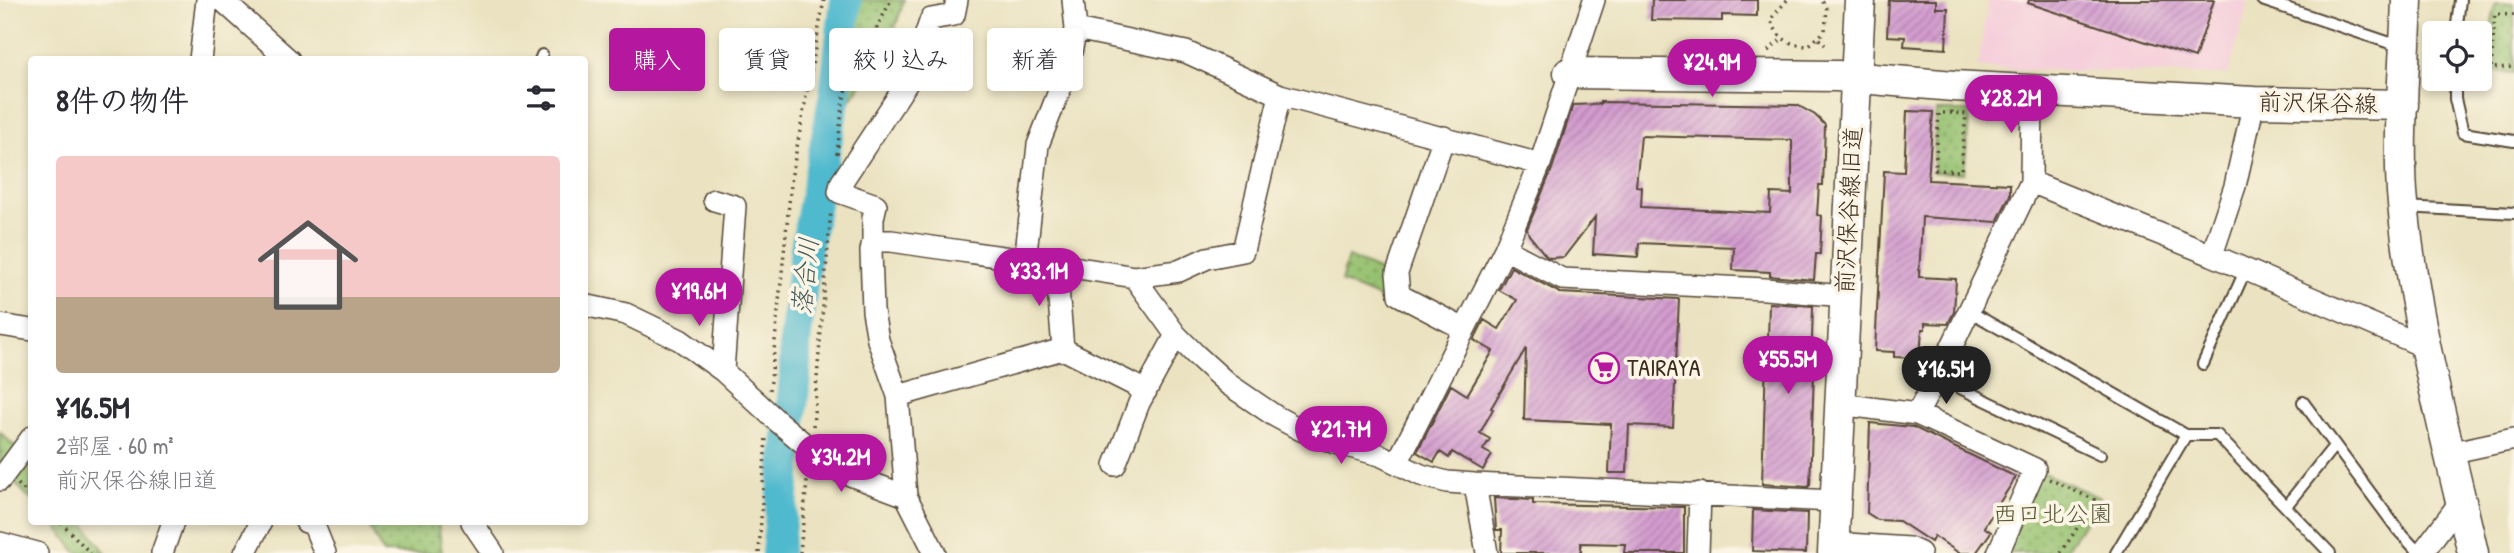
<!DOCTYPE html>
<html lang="ja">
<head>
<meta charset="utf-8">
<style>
  body { margin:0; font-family:"Patrick Hand","Klee One",sans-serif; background:#f7f7f7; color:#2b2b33; height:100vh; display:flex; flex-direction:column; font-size:26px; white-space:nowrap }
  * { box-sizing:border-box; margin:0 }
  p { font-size:23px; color:#7c7c81 }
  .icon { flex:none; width:38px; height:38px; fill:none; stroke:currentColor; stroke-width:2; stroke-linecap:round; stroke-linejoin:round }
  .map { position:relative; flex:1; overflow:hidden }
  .side { position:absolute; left:28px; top:56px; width:560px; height:469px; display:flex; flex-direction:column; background:#fff; border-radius:7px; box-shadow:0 4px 10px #0003 }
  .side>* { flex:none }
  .guide { position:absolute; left:609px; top:28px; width:665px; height:63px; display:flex; gap:14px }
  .fabs { position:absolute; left:2422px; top:21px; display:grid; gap:14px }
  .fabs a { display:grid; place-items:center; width:70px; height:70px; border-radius:7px; background:#fff; box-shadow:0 4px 10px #0003; font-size:35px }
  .price { position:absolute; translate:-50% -60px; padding:0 16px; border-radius:24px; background:#b5179e; color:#fff; font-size:23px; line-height:46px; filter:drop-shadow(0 2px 4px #0008) }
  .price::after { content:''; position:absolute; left:50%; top:42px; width:21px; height:16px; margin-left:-10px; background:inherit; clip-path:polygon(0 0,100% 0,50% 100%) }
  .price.on { background:#222; color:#fff }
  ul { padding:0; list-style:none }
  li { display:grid; align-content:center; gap:14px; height:371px; padding:0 28px }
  li span { display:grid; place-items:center; height:217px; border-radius:7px; color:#555 }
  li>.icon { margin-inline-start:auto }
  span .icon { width:126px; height:126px; fill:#fffc; stroke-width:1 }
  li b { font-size:30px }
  h2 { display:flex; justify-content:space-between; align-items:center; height:84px; padding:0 28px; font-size:30px }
  .tag { padding:0 24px; border-radius:7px; background:#fff; box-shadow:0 4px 10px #0003; font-size:24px; line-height:63px }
  .tag.on { background:#b5179e; color:#fff }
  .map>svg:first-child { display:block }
</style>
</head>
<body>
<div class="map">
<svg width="2514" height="553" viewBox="0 0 2514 553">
  <defs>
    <pattern id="park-dots" width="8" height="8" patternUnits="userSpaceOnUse" patternTransform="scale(1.75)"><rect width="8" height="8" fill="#96c16f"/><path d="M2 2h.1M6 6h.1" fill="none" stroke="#7c9d5b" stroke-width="1.8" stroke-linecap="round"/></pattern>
    <pattern id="building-hatch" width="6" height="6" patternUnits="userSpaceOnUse" patternTransform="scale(1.75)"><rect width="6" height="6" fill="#d39ccf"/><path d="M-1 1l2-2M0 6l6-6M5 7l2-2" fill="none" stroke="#ac7fa7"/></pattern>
  </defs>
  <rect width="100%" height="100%" fill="#fcf5e5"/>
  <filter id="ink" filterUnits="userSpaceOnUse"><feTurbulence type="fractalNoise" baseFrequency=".0143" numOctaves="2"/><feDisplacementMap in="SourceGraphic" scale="14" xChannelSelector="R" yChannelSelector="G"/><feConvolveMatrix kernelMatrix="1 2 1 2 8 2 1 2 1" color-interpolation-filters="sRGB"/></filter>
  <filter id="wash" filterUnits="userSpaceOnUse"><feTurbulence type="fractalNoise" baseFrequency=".00686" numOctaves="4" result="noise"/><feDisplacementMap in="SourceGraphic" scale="28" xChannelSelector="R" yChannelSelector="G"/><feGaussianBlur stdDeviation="1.57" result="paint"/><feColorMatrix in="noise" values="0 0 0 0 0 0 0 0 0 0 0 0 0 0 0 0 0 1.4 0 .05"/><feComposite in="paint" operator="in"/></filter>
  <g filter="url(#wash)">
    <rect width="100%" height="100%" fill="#eae2c0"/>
    <!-- built -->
    <path fill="#f5cfdb" d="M1988 0H2249L2228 75 1978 68Z"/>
    <!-- park -->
    <path fill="url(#park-dots)" stroke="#687646" stroke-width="2" d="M846 0H904L890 44 847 105 833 103Z
      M2495 3 2514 4V73L2494 71 2485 66Z
      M1936 111H1970L1964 173 1933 172Z
      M1348 257 1387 274 1393 295 1391 303 1341 282Z
      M0 432 31 462V500L0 467Z
      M2039 471 2100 498 2064 553H2002Z
      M53 522H83L106 553H77Z
      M367 522H438L442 553H383Z"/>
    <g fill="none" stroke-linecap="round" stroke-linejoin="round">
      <!-- river -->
      <path stroke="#50b9ce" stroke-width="32" d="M777 553 795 378V342L806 249 835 94 846 0"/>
    </g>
    <g id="blocks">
      <!-- building -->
      <path fill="url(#building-hatch)" fill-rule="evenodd" d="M1652 0H1757V16L1722 15V21L1651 20Z
        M1889 0H1936V8H1948L1946 49 1904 46 1905 37 1887 36Z
        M2029 0H2214L2195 58 2028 3Z
        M1600 102 1797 105 1815 115 1825 125 1823 185H1819L1817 215 1822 216 1820 254H1816L1814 280 1770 276V272L1733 270 1734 247 1639 243 1638 257 1593 254 1595 217 1564 257 1550 258 1546 256 1529 235 1527 229 1552 169 1573 105 1600 104ZM1641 136 1792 140V194L1771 193 1770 213 1641 207 1642 187 1636 186Z
        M1907 111 1933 112 1928 180 2010 184V195L1997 222 1922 217 1919 277 1956 279 1954 312 1948 324 1925 323V329H1922L1920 358 1894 357V352L1875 351 1884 171 1904 172Z
        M1511 267 1560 293 1679 299 1673 427 1629 425 1627 473H1609L1611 424 1524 420 1526 348 1491 408 1493 409 1480 433 1490 439 1483 450 1492 455 1483 470 1452 452 1449 458 1440 452 1434 462 1417 452 1451 385 1467 395 1493 351 1474 340 1484 320 1499 329 1517 300 1499 290Z
        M1769 303 1813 306 1811 372H1814L1810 485 1808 487 1762 484 1766 361H1763L1764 341H1768Z
        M1870 423 1913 427 2016 477 1984 527 1991 532 1976 553H1959L1934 536 1931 542 1899 521 1878 520 1867 513Z
        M1494 498 1533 500V504L1684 507V553H1624L1625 544 1581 543V553H1501L1502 530H1496Z
        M1753 510 1807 513 1806 553 1752 551Z"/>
    </g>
  </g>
  <g filter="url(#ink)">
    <use href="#blocks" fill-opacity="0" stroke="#554636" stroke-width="2"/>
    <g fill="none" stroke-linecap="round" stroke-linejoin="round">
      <!-- lane casing -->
      <g stroke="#554636" stroke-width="14">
        <path id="lane" d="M2262 0 2402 47
          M2456 33 2460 0
          M540 60 542 55
          M2455 79V99L2463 133 2514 141
          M2405 207 2514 213
          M1969 311 2186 435H2217L2330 553
          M2203 364 2246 269
          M1937 377 2100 455
          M2303 402 2398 530 2419 553
          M2286 506 2334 446
          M2116 553 2186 435"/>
      </g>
      <!-- street casing -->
      <g stroke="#554636" stroke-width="24">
        <path id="street" d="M222 0 289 60
          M1076 29 1186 52 1280 95 1540 164
          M200 60 207 0
          M1444 137 1397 273 1399 295 1464 329
          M2031 182 2212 255 2425 347
          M714 200 735 206 723 371
          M873 241V218L876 205 839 192 841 183 911 77 931 19 954 15 957 0
          M1505 249 1562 279 1765 289 1844 296
          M2212 255 2235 186 2254 102
          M1025 262 1038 145 1067 71 1076 29 1073 0
          M1056 263 1063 349
          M1134 277 1179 271 1207 258 1243 251 1280 95
          M584 305 626 314 680 340 723 371 776 420 834 469 906 496
          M0 325 32 330
          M898 396 1063 349 1146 391
          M1839 404 1917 414 2035 469 1998 553
          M1917 414 1937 377 2031 182 2032 89
          M2449 453 2514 439
          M1397 463 1505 249 1540 164 1594 0
          M1115 465 1139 403 1176 335
          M0 480 32 437
          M1475 484 1487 553
          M306 522 313 523 325 553
          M472 522 493 553
          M0 543 37 553
          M1833 543 1909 548 1920 553
          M162 553 173 522
          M245 553 261 522
          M935 553 906 496 898 396 878 340 873 311 871 251 873 241H891C972 253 1053 263 1134 277L1176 335 1196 355 1228 384 1275 416 1301 430 1336 443 1380 455 1421 475 1447 482 1475 484 1834 501
          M1698 553 1700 493
          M2422 553 2461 501"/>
      </g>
      <!-- secondary casing -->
      <g stroke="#554636" stroke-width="33">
        <path id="secondary" d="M2407 0C2405 63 2398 129 2402 192 2412 315 2446 434 2473 553
          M1569 73 1837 76 1954 86 2254 102 2403 105
          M1833 553 1860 0"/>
      </g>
      <!-- path -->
      <path stroke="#554636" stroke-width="3.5" stroke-dasharray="2 5" stroke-linecap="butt" d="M1787 0 1771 19C1777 38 1788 45 1808 46L1825 31 1827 9 1822 0
        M2514 15 2495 14 2491 68 2514 67
        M1819 39 1825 45
        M1768 51 1782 39
        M1952 113H1939L1935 170 1961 171 1966 114 1952 113V108
        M837 154 843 101 849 82 891 0
        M770 390 792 174 824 0
        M813 426 831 210
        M2049 479 2095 500 2061 553
        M18 484 32 498
        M61 522 90 553
        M759 553 766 436
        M800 553 808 471"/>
      <!-- lane -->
      <use href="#lane" stroke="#fff" stroke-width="10"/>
      <!-- street -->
      <use href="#street" stroke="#fff" stroke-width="21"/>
      <!-- secondary -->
      <use href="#secondary" stroke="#fff" stroke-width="30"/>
    </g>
  </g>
  <!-- icons -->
  <defs>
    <g id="supermarket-ring" transform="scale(1.575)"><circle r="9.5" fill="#fcf5e5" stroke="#b5179e" stroke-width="1.5"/><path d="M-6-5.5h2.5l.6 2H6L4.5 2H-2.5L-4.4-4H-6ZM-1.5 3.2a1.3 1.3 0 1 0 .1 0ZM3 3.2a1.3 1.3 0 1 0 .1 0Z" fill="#b5179e"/></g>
  </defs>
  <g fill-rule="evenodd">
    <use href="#supermarket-ring" x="1604" y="368"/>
  </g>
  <g text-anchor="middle" stroke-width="7" stroke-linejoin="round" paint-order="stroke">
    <!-- street labels -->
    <g font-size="24" fill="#3b2a1e" stroke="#fcf5e5">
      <text transform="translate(2318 103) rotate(1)" y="8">前沢保谷線</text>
      <text transform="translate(1849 210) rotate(-87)" y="8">前沢保谷線旧道</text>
    </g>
    <!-- poi labels -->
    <g font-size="24" fill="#3b2a1e" stroke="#fcf5e5" text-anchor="start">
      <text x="1627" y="376">TAIRAYA</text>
    </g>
    <!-- park labels -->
    <g font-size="24" fill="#565736" stroke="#fcf5e5">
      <text x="2053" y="522">西口北公園</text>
    </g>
    <!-- water labels -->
    <g font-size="26" font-style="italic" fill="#425c5c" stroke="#fcf5e5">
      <text transform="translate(805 276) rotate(-84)" y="9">落合川</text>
    </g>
  </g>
</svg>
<div class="fabs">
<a><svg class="icon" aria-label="locate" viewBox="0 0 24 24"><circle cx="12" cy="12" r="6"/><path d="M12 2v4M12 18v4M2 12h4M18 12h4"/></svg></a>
</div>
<b class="price" style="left:1712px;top:99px">¥24.9M</b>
<b class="price" style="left:2011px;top:135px">¥28.2M</b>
<b class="price" style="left:1039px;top:308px">¥33.1M</b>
<b class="price" style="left:699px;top:328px">¥19.6M</b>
<b class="price" style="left:1788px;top:396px">¥55.5M</b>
<b class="price on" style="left:1946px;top:406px">¥16.5M</b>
<b class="price" style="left:1341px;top:466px">¥21.7M</b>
<b class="price" style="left:841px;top:494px">¥34.2M</b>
<div class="guide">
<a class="tag on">購入</a>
<a class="tag">賃貸</a>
<a class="tag">絞り込み</a>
<a class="tag">新着</a>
</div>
<section class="side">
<h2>8件の物件<svg class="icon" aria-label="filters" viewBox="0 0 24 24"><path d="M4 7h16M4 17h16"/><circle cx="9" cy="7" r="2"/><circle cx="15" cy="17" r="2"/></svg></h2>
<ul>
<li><span style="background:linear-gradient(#f6c9c9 65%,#b9a48a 0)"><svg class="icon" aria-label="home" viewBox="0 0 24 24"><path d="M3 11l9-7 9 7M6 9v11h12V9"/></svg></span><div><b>¥16.5M</b><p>2部屋 · 60 m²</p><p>前沢保谷線旧道</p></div></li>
</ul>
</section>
</div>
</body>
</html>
